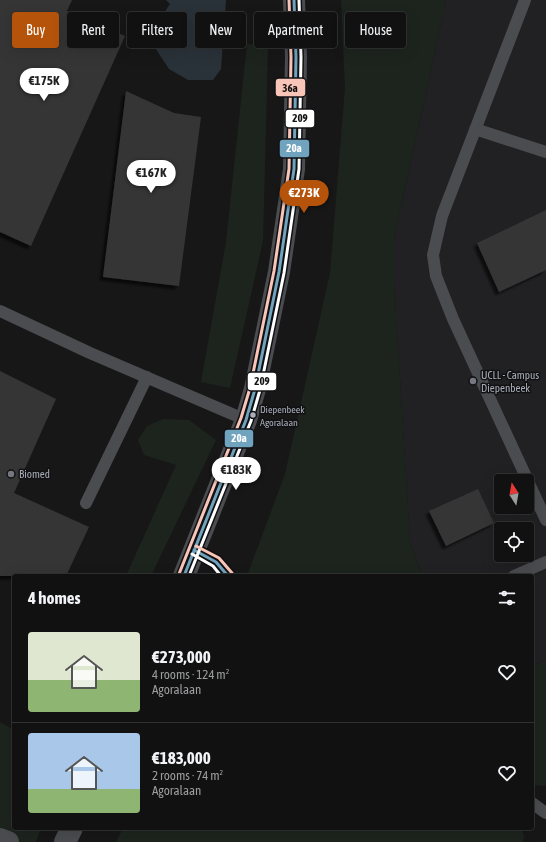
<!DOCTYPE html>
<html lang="en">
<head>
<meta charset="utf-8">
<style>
  body { margin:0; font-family:"Asap Condensed",sans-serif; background:#1a1a1a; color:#f1f3f6; height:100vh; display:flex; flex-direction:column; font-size:15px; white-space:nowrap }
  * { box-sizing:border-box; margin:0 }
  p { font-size:13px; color:#9c9d9f }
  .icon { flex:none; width:22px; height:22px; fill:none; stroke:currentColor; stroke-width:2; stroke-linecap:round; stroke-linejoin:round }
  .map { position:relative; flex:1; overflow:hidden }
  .drawer { position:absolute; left:12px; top:574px; width:522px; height:256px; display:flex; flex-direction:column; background:#111; border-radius:4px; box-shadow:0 4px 16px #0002,0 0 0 1px #303131 }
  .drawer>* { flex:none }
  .hud { position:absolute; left:12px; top:12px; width:522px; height:36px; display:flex; gap:8px }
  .needle { width:26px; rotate:349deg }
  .buttons { position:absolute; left:494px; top:474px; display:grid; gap:8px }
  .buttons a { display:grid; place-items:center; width:40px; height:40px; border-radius:4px; background:#111; box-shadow:0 4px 16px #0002,0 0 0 1px #303131; font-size:20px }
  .price { position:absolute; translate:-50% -34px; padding:0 9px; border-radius:14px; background:#fff; color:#222; font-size:13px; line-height:26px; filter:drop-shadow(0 1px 2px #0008) }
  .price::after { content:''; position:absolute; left:50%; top:24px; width:12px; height:9px; margin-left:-6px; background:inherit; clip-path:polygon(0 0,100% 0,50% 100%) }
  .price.active { background:#b45309; color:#fff }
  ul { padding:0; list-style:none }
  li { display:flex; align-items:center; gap:12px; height:100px; padding:0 16px }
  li+li { border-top:1px solid #303131 }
  li span { display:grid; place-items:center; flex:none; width:112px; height:80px; border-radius:4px; color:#555 }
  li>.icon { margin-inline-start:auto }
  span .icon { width:48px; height:48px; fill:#fffc; stroke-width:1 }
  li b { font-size:17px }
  h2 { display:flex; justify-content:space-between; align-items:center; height:48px; padding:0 16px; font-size:17px }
  .tag { padding:0 14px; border-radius:4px; background:#111; box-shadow:0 4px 16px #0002,0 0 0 1px #303131; font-size:14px; line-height:36px }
  .tag.active { background:#b45309; color:#fff }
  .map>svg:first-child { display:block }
</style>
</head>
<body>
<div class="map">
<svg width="546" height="842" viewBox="0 0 546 842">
  <defs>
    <filter id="shadow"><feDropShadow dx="-3.5" dy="3.5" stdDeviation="1" flood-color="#0009"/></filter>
  </defs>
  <rect width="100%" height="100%" fill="#171717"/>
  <!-- built -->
  <path fill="#212123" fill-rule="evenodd" d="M446 0H546V660L532 666V576H422L410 542 394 281V239ZM501 481H527V507H501ZM501 529H527V555H501Z"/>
  <!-- green -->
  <path fill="#1d241e" d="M341 0H446L394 239V281L410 542 422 576H247L285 474 330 273 345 88Z
    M247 44 268 46 263 241 230 388 201 382 226 242Z
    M163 419 189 420 216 440 151 576H126L176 465 144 455 138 440 147 426Z
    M546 660V786L532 785V666Z
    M0 722 14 730V828H41L36 842H0Z
    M123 828H521L524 836 523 842H116Z"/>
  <!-- water -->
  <path fill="#2a3239" d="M166 0H226L221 69 213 80H188L169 69 148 37 170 4Z"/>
  <!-- building -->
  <path fill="#353536" filter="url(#shadow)" d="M0 0H72L67 11 125 36 31 246 0 232Z
    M126 91 174 113 201 117 179 286 103 277Z
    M546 210V270L499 292 477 243Z
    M0 371 56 399 14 493 89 527 66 576H0Z
    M478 489 494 523 446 546 429 511Z"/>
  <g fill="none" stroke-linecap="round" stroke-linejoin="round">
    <!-- lane -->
    <path stroke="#4b4c50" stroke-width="12" d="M525 0 442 216 433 255 436 276 453 319 546 520
      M475 129 546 152
      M0 311 90 353 246 420
      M86 503 147 377
      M194 550 216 562 228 576
      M514 576 546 562
      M532 803 546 813"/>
    <!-- street -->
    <path stroke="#4b4c50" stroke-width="22" d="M184 576 246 420 255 389 279 272 294 169 296 57 294 0
      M0 839 8 842
      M65 842 72 828"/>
    <!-- bus-1 casing -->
    <g stroke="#111113" stroke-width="6">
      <path id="bus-1" d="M194 550 216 562 228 576
        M184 576 246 420 255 389 279 272 294 169 296 57 294 0"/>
    </g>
    <!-- bus-2 casing -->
    <g stroke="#111113" stroke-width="6">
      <path id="bus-2" d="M192 554 213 566 221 576
        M189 576 251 421 260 390 284 273 299 169 301 57 299 0"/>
    </g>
    <!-- bus-3 casing -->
    <g stroke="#111113" stroke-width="6">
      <path id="bus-3" d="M196 546 219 558 232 573
        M179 574 241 418 250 388 274 271 289 169 291 57 289 0"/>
    </g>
    <!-- bus-1 -->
    <use href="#bus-1" stroke="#70a3bd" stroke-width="3"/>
    <!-- bus-2 -->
    <use href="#bus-2" stroke="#fff" stroke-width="3"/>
    <!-- bus-3 -->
    <use href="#bus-3" stroke="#f9c5b8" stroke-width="3"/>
  </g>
  <!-- markers -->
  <g fill="#757880" stroke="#111113" stroke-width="1.5">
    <circle cx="473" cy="381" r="4"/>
    <circle cx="11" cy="474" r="4"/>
  </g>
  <circle fill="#a8adb8" stroke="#111113" stroke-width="1.5" cx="253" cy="415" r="3.5"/>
  <g text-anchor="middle" stroke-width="3" stroke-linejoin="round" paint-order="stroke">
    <!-- bus labels -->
    <g font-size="10" fill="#a8adb8" stroke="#111113" text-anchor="start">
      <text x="260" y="413">Diepenbeek<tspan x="260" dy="13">Agoralaan</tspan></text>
    </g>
    <!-- poi labels -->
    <g font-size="11" fill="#a8adb8" stroke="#111113" text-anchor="start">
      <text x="481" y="379">UCLL - Campus<tspan x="481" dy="13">Diepenbeek</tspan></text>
      <text x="19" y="478">Biomed</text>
    </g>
  </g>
  <g stroke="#111113" stroke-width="1.5">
    <rect x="275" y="78" width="31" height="19" rx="4" fill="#f9c5b8"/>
    <rect x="285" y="109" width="30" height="19" rx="4" fill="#fff"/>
    <rect x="279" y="139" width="31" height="19" rx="4" fill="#70a3bd"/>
    <rect x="247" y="372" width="30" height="19" rx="4" fill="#fff"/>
    <rect x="224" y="429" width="30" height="19" rx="4" fill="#70a3bd"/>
  </g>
  <g font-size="11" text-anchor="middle" font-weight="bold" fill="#fff">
    <text x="294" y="152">20a</text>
    <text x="239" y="442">20a</text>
  </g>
  <g font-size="11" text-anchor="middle" font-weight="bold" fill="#111">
    <text x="290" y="92">36a</text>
    <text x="300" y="122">209</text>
    <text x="262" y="385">209</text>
  </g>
</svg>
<div class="buttons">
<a><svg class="needle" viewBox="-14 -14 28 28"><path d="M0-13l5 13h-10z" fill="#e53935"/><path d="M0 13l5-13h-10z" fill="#9c9d9f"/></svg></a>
<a><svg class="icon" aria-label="locate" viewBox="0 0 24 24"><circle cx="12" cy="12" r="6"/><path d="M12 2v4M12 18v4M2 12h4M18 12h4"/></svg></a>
</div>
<b class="price" style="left:44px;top:102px">€175K</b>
<b class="price" style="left:151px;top:194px">€167K</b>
<b class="price active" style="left:304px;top:214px">€273K</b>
<b class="price" style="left:236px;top:491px">€183K</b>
<div class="hud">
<a class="tag active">Buy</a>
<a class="tag">Rent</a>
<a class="tag">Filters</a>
<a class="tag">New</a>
<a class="tag">Apartment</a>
<a class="tag">House</a>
</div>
<section class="drawer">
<h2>4 homes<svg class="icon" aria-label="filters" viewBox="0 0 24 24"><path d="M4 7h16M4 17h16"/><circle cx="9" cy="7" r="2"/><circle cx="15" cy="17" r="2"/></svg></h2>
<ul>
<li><span style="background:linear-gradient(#dfe7d0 60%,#8fb573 0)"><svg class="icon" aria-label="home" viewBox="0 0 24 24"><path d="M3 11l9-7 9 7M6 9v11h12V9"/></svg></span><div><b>€273,000</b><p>4 rooms · 124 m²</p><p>Agoralaan</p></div><svg class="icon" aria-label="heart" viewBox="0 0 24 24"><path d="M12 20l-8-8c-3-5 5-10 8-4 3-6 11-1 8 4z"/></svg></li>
<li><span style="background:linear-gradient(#a9c7e8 70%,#8fb573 0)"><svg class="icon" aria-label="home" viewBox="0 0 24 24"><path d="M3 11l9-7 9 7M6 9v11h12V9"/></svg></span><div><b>€183,000</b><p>2 rooms · 74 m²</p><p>Agoralaan</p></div><svg class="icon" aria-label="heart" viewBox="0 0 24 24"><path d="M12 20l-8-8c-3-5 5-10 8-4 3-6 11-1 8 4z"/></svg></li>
</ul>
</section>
</div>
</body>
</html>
